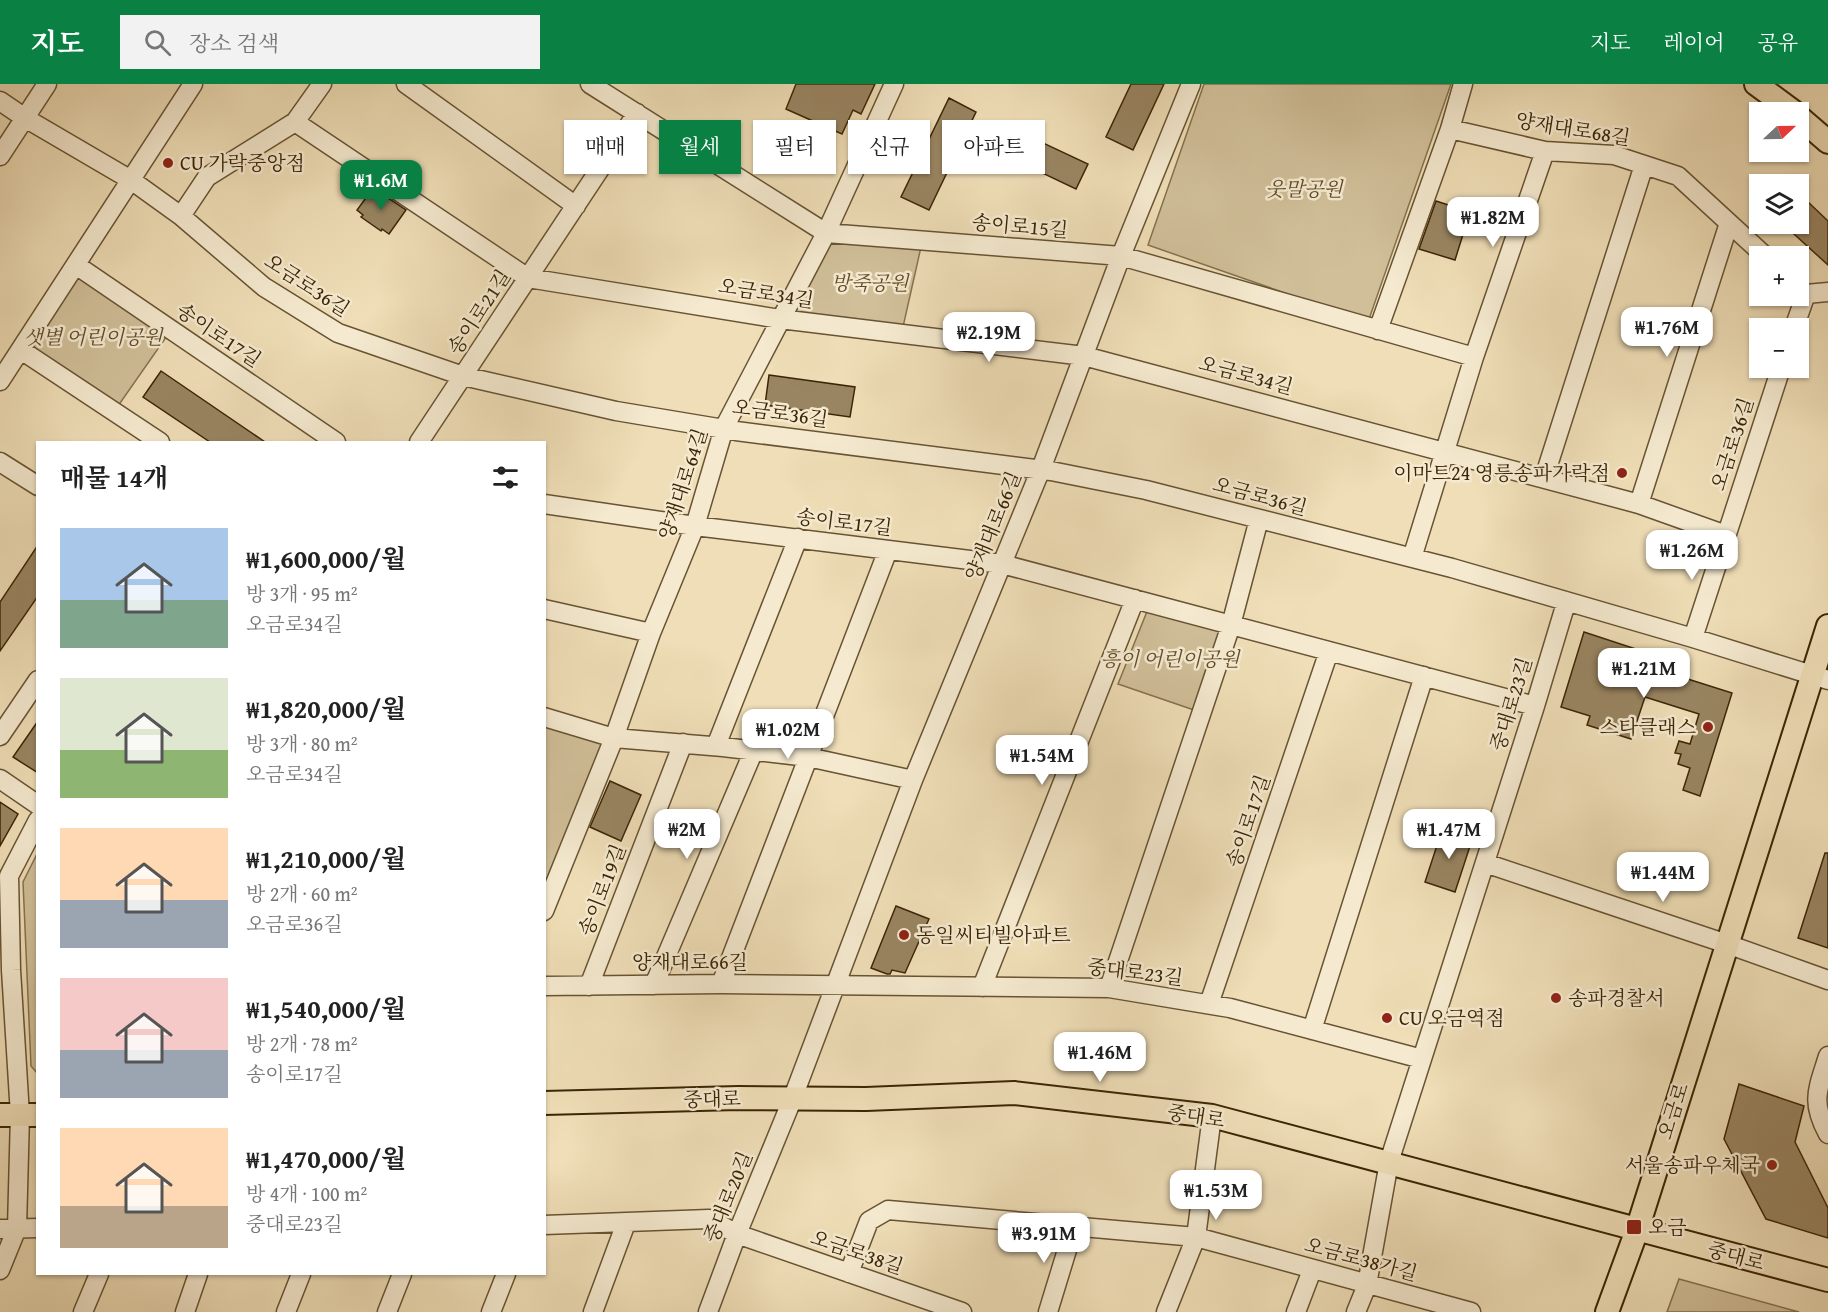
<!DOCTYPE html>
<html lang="ko">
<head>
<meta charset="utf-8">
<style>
  body { margin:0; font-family:"Gentium Book Plus","Noto Serif KR",serif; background:#f2f2f2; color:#222; height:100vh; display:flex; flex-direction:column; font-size:22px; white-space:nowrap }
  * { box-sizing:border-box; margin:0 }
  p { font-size:20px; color:#767676 }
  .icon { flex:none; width:33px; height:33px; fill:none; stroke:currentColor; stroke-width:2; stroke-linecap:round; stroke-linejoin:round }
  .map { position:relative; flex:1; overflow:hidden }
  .panel { position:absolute; left:36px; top:357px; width:510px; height:834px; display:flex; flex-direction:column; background:#fff; border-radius:0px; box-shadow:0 2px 4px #0004 }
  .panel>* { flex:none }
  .hud { position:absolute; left:564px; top:36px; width:570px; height:54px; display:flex; gap:12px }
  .needle { width:39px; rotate:68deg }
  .buttons { position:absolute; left:1749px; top:18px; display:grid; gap:12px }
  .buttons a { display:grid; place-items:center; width:60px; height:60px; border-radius:0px; background:#fff; box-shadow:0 2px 4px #0004; font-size:30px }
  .price { position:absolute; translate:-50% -51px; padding:0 14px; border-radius:12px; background:#fff; color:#222; font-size:20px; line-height:39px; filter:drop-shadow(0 2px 3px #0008) }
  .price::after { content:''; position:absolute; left:50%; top:36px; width:18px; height:14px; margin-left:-9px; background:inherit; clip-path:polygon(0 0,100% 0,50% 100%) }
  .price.current { background:#0b8043; color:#fff }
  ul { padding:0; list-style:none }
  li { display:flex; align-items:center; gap:18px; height:150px; padding:0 24px }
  li span { display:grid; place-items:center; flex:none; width:168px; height:120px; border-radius:0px; color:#555 }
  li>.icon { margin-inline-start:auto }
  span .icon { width:72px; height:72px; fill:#fffc; stroke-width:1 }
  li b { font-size:26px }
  h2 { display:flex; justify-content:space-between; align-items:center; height:72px; padding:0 24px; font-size:26px }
  .chip { padding:0 21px; border-radius:0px; background:#fff; box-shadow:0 2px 4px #0004; font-size:21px; line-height:54px }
  .chip.current { background:#0b8043; color:#fff }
  header { display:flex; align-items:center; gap:36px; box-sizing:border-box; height:84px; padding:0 30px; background:#0b8043; color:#fff }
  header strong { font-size:28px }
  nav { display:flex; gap:33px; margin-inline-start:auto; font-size:21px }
  .search { width:420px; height:54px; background:#f2f2f2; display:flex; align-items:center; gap:15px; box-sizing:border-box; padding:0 21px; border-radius:0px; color:#767676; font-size:22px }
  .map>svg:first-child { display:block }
</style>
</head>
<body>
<header>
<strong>지도</strong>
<div class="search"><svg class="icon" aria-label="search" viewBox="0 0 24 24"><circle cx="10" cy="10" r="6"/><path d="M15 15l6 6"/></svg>장소 검색</div>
<nav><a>지도</a><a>레이어</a><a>공유</a></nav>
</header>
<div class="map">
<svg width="1828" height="1228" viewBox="0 0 1828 1228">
  <rect width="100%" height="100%" fill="#efdeb7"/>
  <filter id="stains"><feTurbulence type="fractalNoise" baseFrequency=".00333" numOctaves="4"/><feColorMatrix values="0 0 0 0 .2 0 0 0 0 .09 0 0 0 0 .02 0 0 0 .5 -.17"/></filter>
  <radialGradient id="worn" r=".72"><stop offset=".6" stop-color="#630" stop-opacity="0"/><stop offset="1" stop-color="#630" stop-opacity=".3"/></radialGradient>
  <!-- green -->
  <path fill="#d0bf99" stroke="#86724f" stroke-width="1.5" d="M1204 0H1451L1368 238 1148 161Z
    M831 157 921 163 903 243 792 227Z
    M79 191 169 249 118 322 30 264Z
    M1148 525 1223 546 1194 626 1118 600Z
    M545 641 605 659 545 801Z
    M37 770V989L31 982 23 798Z
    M1679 1195 1799 1228H1667Z"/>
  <!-- building -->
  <path fill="#998562" stroke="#3b2505" stroke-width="1.5" d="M796 0H875L861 30 853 26 842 50 786 25Z
    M1131 0H1164L1133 66 1106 53Z
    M949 14 976 28 929 126 901 113Z
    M1007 42 1088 80 1076 105 996 67Z
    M373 104 406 126 389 150 382 145 381 147 361 133 363 131 357 126Z
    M1436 117 1470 128 1455 176 1419 165Z
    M1807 117 1828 137V181L1783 140H1798V126Z
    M161 287 265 358H210L143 313Z
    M769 291 855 303 850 333 765 321Z
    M38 461V512L0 567V518Z
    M1584 548 1657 572 1653 584 1732 609 1700 712 1683 706 1690 684 1678 680 1681 670 1675 669 1679 657 1690 660 1699 630 1645 613 1631 655 1587 641 1590 632 1561 623Z
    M38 637V689L13 673Z
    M610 697 641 711 621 757 590 743Z
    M0 718 18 730 0 762Z
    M1443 743 1473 753 1455 808 1425 798Z
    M1825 769H1828V864L1798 854Z
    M896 822 929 835 905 889 892 886 890 890H887L871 884Z
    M1739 1000 1804 1022 1795 1058 1828 1124V1154L1766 1135 1724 1055Z"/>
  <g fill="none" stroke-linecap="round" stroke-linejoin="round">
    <!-- minor casing -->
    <g stroke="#685332" stroke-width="21">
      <path id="minor" d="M406 0 576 122
        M590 0 826 149 1121 172 1474 273
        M0 17 25 34 131 96 181 132 264 203 338 249 463 292 616 327 736 347 1051 387 1146 406 1452 484 1693 554 1828 596
        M295 38 528 194 780 235 1084 272 1639 420 1726 451
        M1450 45 1463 0
        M0 72 47 0
        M181 132 207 93 295 38 322 0
        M76 181 336 358
        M1806 210 1828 208
        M1794 244 1806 210
        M1378 246 1450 45 1545 67 1614 71 1678 92 1765 172
        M21 266 160 358
        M0 297 193 0
        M419 358 637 29
        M0 378 38 402
        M1544 394 1644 81
        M544 420 695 442 1002 480 1535 622
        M1639 420 1729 139
        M1412 474 1474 273 1545 67
        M544 525 651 549
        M1693 554 1781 284
        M544 633 614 654 723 663 808 673 913 696
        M0 652 38 596
        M716 662 798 454
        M0 695 38 721
        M1485 779 1727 860 1828 896
        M544 827 614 654 651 549 695 442 724 344 826 149 894 0
        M721 900 888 466
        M654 901 754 666
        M544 902 721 900 1109 904 1230 924 1422 975
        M589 902 683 659
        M982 903 1135 515
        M1109 904 1231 541 1259 435
        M1209 920 1329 567
        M1312 946 1424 592
        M1828 972C1818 1005 1810 1017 1828 1050
        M544 1141 709 1135 737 1150 962 1228
        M0 1145 38 1144
        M0 1186 17 1144 20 1031 11 886 9 792 38 736
        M849 1189 869 1137 888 1126 1196 1153 1471 1228
        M83 1228 99 1190
        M185 1228 198 1190
        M286 1228 301 1190
        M387 1228 402 1190
        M491 1228 506 1190
        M593 1228 626 1139
        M708 1228 737 1150 792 1016 913 696 1041 385 1121 172 1191 0
        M1048 1228 1074 1143
        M1166 1228 1196 1153 1212 1032
        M1296 1228 1312 1186
        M1356 1228 1367 1201 1389 1078 1535 622 1566 519"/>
    </g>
    <!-- major casing -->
    <g stroke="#3b2505" stroke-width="26">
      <path id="major" d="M1756 0 1794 28
        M1798 32 1828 58
        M544 1019 738 1014 866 1015 1014 1009 1212 1032 1828 1196
        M0 1031H38
        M1607 1228 1637 1146 1828 542"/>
    </g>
    <!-- minor -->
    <use href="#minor" stroke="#f5ead0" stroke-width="18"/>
    <!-- major -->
    <use href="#major" stroke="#efdeb7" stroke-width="22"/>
  </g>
  <!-- markers -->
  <g fill="#8f2418" stroke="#f5ead0" stroke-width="2">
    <circle cx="168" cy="79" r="6"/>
    <circle cx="1622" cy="389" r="6"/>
    <circle cx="1708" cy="643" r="6"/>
    <circle cx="904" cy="851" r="6"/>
    <circle cx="1556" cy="914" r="6"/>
    <circle cx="1387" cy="934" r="6"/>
    <circle cx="1772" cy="1081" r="6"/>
    <rect x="1626" y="1135" width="16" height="16" rx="3"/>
  </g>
  <g text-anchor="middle" stroke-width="5" stroke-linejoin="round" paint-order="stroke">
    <!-- street labels -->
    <g font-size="20" fill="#3b2505" stroke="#f5ead0">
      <text transform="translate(1573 45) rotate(9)" y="7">양재대로68길</text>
      <text transform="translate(1020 142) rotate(5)" y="7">송이로15길</text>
      <text transform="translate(307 201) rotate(33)" y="7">오금로36길</text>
      <text transform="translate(766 209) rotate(9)" y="7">오금로34길</text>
      <text transform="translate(479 228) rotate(-57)" y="7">송이로21길</text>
      <text transform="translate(219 251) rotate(34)" y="7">송이로17길</text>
      <text transform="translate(1246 291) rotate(15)" y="7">오금로34길</text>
      <text transform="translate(780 329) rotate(8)" y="7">오금로36길</text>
      <text transform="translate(1732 360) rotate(-72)" y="7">오금로36길</text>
      <text transform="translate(683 400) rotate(-72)" y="7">양재대로64길</text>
      <text transform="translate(1260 412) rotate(15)" y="7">오금로36길</text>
      <text transform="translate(844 438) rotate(7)" y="7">송이로17길</text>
      <text transform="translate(993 442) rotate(-68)" y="7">양재대로66길</text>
      <text transform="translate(1511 620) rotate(-73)" y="7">중대로23길</text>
      <text transform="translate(1248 737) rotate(-71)" y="7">송이로17길</text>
      <text transform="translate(602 806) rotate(-69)" y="7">송이로19길</text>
      <text x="690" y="885">양재대로66길</text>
      <text transform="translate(1135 888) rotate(7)" y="7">중대로23길</text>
      <text transform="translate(712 1015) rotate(-1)" y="7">중대로</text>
      <text transform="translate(1673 1027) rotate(-72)" y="7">오금로</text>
      <text transform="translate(1196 1032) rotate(9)" y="7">중대로</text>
      <text transform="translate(728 1113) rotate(-68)" y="7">중대로20길</text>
      <text transform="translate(857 1168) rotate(19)" y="7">오금로38길</text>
      <text transform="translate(1736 1172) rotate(15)" y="7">중대로</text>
      <text transform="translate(1361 1175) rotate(15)" y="7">오금로38가길</text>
    </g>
    <!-- poi labels -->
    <g font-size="20" fill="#3b2505" stroke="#f5ead0" text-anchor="start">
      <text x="180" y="86">CU 가락중앙점</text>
      <text x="1610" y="396" text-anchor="end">이마트24 영릉송파가락점</text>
      <text x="1696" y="650" text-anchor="end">스타클래스</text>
      <text x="916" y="858">동일씨티빌아파트</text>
      <text x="1568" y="921">송파경찰서</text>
      <text x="1399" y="941">CU 오금역점</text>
      <text x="1760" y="1088" text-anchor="end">서울송파우체국</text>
      <text x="1648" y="1150">오금</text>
    </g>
    <!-- park labels -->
    <g font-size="20" font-style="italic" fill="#604c2a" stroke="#f5ead0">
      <text x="1304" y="112">웃말공원</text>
      <text x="870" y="206">방죽공원</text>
      <text x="93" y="260">샛별 어린이공원</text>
      <text x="1170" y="582">흥이 어린이공원</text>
    </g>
  </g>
  <rect width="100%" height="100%" filter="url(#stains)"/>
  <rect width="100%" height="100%" fill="url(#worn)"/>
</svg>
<div class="buttons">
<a><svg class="needle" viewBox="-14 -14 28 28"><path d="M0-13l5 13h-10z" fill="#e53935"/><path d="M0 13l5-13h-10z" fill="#767676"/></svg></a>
<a><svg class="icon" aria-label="layers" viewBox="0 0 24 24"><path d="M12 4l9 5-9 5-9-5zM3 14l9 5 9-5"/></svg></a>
<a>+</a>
<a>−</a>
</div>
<b class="price current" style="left:381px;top:127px">₩1.6M</b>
<b class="price" style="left:1493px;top:164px">₩1.82M</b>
<b class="price" style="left:1667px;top:274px">₩1.76M</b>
<b class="price" style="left:989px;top:279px">₩2.19M</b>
<b class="price" style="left:1692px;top:497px">₩1.26M</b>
<b class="price" style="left:1644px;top:615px">₩1.21M</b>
<b class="price" style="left:788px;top:676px">₩1.02M</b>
<b class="price" style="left:1042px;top:702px">₩1.54M</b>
<b class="price" style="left:687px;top:776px">₩2M</b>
<b class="price" style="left:1449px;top:776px">₩1.47M</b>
<b class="price" style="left:1663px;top:819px">₩1.44M</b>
<b class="price" style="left:1100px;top:999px">₩1.46M</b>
<b class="price" style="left:1216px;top:1137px">₩1.53M</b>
<b class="price" style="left:1044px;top:1180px">₩3.91M</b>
<div class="hud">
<a class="chip">매매</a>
<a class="chip current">월세</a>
<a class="chip">필터</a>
<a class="chip">신규</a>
<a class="chip">아파트</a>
</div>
<section class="panel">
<h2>매물 14개<svg class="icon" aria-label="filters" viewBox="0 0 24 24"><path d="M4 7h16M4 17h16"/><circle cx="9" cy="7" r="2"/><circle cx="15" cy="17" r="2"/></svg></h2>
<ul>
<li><span style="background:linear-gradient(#a9c7e8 60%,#7fa58c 0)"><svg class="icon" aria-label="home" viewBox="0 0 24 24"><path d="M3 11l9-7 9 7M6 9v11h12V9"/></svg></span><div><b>₩1,600,000/월</b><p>방 3개 · 95 m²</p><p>오금로34길</p></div></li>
<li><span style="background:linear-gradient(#dfe7d0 60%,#8fb573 0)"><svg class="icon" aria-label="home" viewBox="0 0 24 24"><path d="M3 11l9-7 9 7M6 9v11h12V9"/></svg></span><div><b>₩1,820,000/월</b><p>방 3개 · 80 m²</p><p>오금로34길</p></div></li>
<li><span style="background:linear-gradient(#ffd9b3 60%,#9aa5b1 0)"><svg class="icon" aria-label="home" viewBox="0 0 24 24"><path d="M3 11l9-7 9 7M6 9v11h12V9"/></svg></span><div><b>₩1,210,000/월</b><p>방 2개 · 60 m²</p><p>오금로36길</p></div></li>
<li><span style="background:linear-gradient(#f6c9c9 60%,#9aa5b1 0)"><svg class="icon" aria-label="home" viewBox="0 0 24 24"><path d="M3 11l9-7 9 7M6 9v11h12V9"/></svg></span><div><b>₩1,540,000/월</b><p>방 2개 · 78 m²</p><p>송이로17길</p></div></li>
<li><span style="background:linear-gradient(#ffd9b3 65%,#b9a48a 0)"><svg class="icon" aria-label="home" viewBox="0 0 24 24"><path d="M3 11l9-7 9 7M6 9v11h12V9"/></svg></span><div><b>₩1,470,000/월</b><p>방 4개 · 100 m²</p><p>중대로23길</p></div></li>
</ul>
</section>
</div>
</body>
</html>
